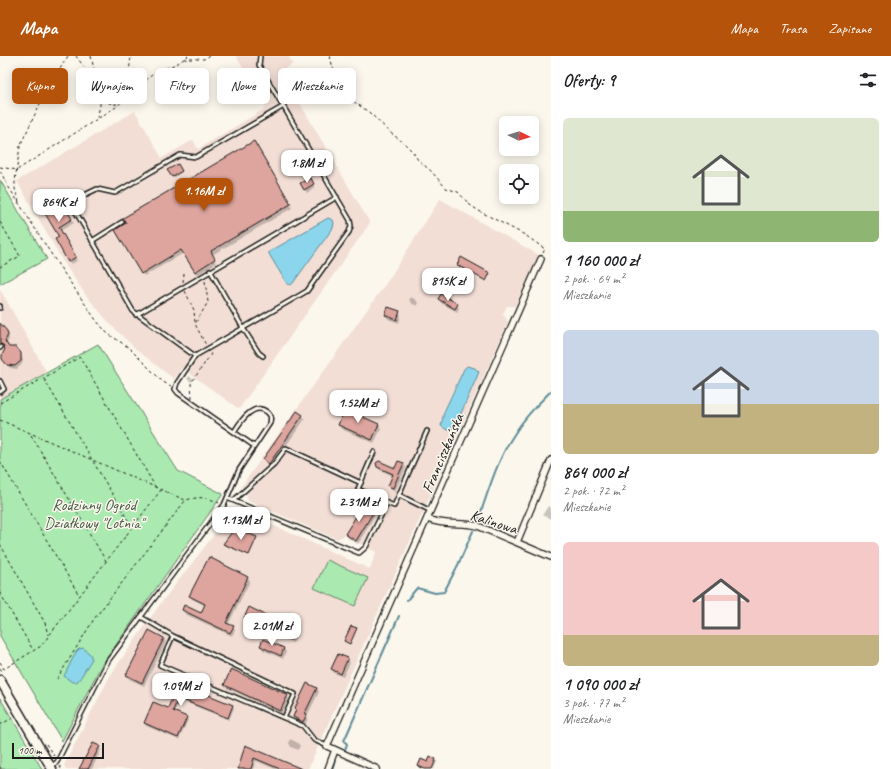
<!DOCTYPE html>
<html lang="pl">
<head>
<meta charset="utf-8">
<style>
  body { margin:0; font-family:Caveat,sans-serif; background:#f2f2f2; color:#202124; height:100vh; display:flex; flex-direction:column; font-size:15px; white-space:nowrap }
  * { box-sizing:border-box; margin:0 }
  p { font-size:13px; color:#757577 }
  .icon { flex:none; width:22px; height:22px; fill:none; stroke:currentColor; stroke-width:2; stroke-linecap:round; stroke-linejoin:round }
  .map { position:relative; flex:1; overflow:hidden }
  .sheet { display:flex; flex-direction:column; background:#fff; width:340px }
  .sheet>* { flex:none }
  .top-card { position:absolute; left:12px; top:12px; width:380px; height:36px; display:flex; gap:8px }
  .needle { width:26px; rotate:95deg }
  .fabs { position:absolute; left:499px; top:60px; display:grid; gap:8px }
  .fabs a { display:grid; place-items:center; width:40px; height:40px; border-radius:6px; background:#fff; box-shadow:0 2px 10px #0003; font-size:20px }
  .scale { position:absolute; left:12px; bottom:10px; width:92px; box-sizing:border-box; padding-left:4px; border:2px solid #1c1c1c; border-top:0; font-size:11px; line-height:14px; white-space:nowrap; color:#1c1c1c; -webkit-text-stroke:3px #fbf7ec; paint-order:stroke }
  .price { position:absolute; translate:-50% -34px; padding:0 9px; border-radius:8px; background:#fff; color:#222; font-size:13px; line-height:26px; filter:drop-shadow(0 1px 2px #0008) }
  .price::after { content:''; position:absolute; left:50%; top:24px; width:12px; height:9px; margin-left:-6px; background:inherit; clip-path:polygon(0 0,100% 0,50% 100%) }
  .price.on { background:#b45309; color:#fff }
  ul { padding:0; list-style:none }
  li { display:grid; align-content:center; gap:8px; height:212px; padding:0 12px }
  li span { display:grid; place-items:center; height:124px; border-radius:6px; color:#555 }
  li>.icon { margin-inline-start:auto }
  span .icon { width:72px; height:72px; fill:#fffc; stroke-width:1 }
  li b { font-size:17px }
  h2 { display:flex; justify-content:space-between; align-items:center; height:48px; padding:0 12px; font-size:17px }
  .pill { padding:0 14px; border-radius:6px; background:#fff; box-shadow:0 2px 10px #0003; font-size:14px; line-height:36px }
  .pill.on { background:#b45309; color:#fff }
  header { display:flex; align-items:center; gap:24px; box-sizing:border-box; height:56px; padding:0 20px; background:#b45309; color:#fff }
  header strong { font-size:19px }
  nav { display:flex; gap:22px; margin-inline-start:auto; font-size:14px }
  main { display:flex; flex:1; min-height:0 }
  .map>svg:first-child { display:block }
</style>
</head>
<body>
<header>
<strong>Mapa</strong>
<nav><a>Mapa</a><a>Trasa</a><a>Zapisane</a></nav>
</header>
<main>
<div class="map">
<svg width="551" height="713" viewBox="0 0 551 713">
  <rect width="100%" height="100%" fill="#fbf7ec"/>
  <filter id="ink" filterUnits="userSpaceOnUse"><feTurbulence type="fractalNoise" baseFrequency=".025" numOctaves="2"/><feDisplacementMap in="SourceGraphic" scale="8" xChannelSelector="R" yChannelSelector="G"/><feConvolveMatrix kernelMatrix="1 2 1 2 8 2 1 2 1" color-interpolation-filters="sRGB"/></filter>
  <g filter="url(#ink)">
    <!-- built -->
    <path fill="#f2ded5" d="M236 0H288L293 8 281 15 370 167 239 353 182 312 174 323 138 295 111 269 85 238 62 204 17 125 135 55 162 102 193 84 198 93 266 52Z
      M440 143 539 199 515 250H507L503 258 508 266 308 713H66L64 709 111 618 161 547 234 453 279 472 370 513 376 496 345 479 337 483 248 445 246 436 241 431 389 223Z
      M0 233 47 317 0 343Z"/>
    <!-- green -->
    <path fill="#aae9b0" stroke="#638266" d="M0 124 47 203 0 228Z
      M98 288 178 415 223 438 101 610 62 685 0 580V343Z
      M327 504 368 522 355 550 314 532Z
      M0 642 42 713H0Z"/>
    <!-- water -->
    <path fill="#8bd6ec" stroke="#5f8c99" d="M328 162 333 164 334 167 333 172 293 227 291 229 287 228 269 198V196Z
      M467 310 475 312 479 316 459 362 451 374H447L441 370 444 356 464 313Z
      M83 592 90 598 92 603C87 610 83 619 77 626H72L64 620 76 596 79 593Z"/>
    <!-- shadow -->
    <path fill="#0003" d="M254 87 292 152 212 199 216 207 197 219 184 197 144 220 116 174Z
      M177 109 182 116 173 122 168 114Z
      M310 123 315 132 307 137 301 128Z
      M57 140 74 167 60 175 77 205 71 208 57 184 60 182 41 150Z
      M411 241 416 244 418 247 417 250 411 247 409 244Z
      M439 243 457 249 459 252 457 256 441 247Z
      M399 256 401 260 399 267 388 263 386 259Z
      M0 270 9 280V283L6 289 8 292 21 298 23 305 22 308 17 313 10 312 5 307V292L0 290Z
      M189 320 193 323 191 326 187 323Z
      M346 355 379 369 381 373 374 387 341 373 339 369Z
      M297 356 303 360 305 363 271 411 266 407 264 403Z
      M399 406 404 408 406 412 395 435 391 433 389 430 393 420 380 414 378 410 396 413Z
      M548 450 551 452V463L544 460 543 458Z
      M373 456 375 459 358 488 348 482 346 478Z
      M257 464 263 467 262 472 255 469Z
      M209 502 248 522 250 525 228 569 233 571 235 574 232 580 185 558 183 554 201 558 206 550 192 543 190 539Z
      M245 562 295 574 297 578 293 587 247 565Z
      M149 575 164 583 166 586 144 630 129 623 127 619Z
      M261 590 284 593 286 596 283 603 263 594Z
      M338 599 348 603 350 607 343 621 334 617 332 613Z
      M225 629 287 640 289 643 282 658 227 632Z
      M156 632 232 649 234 652 229 664 180 644 174 656 186 661 188 664 179 684 146 670 145 667 153 647 168 654 173 641 157 634Z
      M317 632 319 636 307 660 308 662 305 669 296 664 294 661Z
      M290 683 298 687 300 690 298 694 291 691 289 687Z
      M99 691 101 694 92 713H81Z
      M246 691 300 713H275L256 705 253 713H239Z
      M436 704 437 706 434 713H422L419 710Z"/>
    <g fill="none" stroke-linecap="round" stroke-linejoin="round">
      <!-- stream -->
      <path stroke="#5f8c99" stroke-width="2" d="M477 467C488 437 497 403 515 377 525 361 538 348 551 335
        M407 544 417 532 435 537 444 536 458 509 473 475
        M345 694 347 688 344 685 399 560
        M332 713 335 706"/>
    </g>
    <!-- building -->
    <path fill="#dea49e" stroke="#1c1c1c" d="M254 85 291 148 211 195 215 203 195 216 181 194 141 218 115 174 126 167 123 162Z
      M178 108 182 115 172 121 167 114Z
      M311 122 314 128 304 134 300 127Z
      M58 139 72 163 59 171 76 201 68 206 55 183 59 181 40 149Z
      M461 201 490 217 486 225 457 209Z
      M441 238 458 248 455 253 438 243Z
      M388 251 400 255 397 264 385 259Z
      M0 267 7 275 8 279 5 285 9 291H16L21 297V305L15 310 7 309 2 303V299L5 293 3 289 0 288Z
      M345 353 379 368 372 384 338 369Z
      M297 355 303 359 269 408 263 403Z
      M379 405 395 412 398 405 404 407 393 432 388 430 393 418 377 411 376 407Z
      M363 449 374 455 356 485 345 478Z
      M235 472 257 481 249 499 223 488Z
      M209 501 248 521 226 567 234 570 230 577 182 554 184 549 201 557 205 548 189 540Z
      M249 551 296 574 291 584 244 562Z
      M351 570 357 572 350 588 344 585Z
      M149 574 164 582 142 627 126 619Z
      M263 583 284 592 281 600 260 590Z
      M338 598 348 602 341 618 331 613Z
      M231 613 288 639 280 655 224 629Z
      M160 619 233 649 228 662 178 642 173 655 187 661 178 682 144 667 153 646 168 652 173 640 155 632Z
      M307 627 317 632 305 657 307 658 303 666 293 661 296 653 295 652Z
      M93 687 100 690 88 713H79Z
      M245 689 302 713H280L254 702 251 713H238Z
      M430 700 436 703 432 713H425L418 710 421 703 428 706Z"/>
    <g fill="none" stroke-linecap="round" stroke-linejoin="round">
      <!-- lane casing -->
      <g stroke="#1c1c1c" stroke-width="6">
        <path id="lane" d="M92 185 122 166
          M210 214 243 272 259 297 263 300
          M0 250V252
          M136 259 337 141
          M0 292 1 291
          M195 300 133 255 70 146 97 133 115 137 180 99 196 101 284 50
          M0 325 4 333 0 336
          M254 390 178 337 175 333 177 327 195 300 307 235 349 176 351 170 350 164 259 9 260 0
          M374 396 358 433 387 447
          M399 439 431 455
          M227 442 359 497 366 491 387 447 394 450 427 375
          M234 444 274 408 286 392 361 427
          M141 561 173 580 295 638 284 662
          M173 580 160 609 303 670 314 684 327 690
          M52 710 57 706 108 605 224 449 239 414 270 367C271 362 271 359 267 356 254 345 240 366 234 376"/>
      </g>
      <!-- street casing -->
      <g stroke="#1c1c1c" stroke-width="8">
        <path id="street" d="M428 463C444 470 461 466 478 470L551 501
          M517 486 551 404
          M328 713 335 694
          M377 713 327 690C399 528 469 365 541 203"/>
      </g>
      <!-- secondary casing -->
      <g stroke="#1c1c1c" stroke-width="11">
        <path id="secondary" d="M0 624 52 713"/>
      </g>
      <!-- path -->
      <path stroke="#1c1c1c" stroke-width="1" stroke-dasharray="3 3" stroke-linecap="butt" d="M76 0C83 10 96 25 99 37 102 45 99 54 97 62
        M91 0 99 35
        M330 0 337 29 343 38 370 57 392 78 404 87 413 96 418 104 431 115 446 132 458 136 470 149 479 155 525 179 545 193 543 197
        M184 3H204L209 0
        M100 38C105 45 109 49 118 48
        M126 41 131 0
        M0 111 17 114 116 51 153 18 178 7 188 0
        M0 115 8 130 57 207 96 264 107 277 128 291 163 326 171 330
        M19 146 15 133V125L20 90 46 35 68 0
        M0 166 20 200 0 211
        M205 225 208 246 195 268 206 289
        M183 226 184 218
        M185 235 194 254 195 267
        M44 323 132 471
        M192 342 191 327 211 298 210 297
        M0 347 80 301 156 432
        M0 364 185 444C200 441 205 440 219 447
        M31 379 106 505
        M0 405 79 539
        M0 488 45 567 48 579
        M0 537 33 594
        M0 606 4 613 41 590 161 434
        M0 612 3 617
        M57 623 94 563 185 445
        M0 669 14 661
        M46 688 54 700
        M60 710 61 713
        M0 711 1 713"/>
      <!-- lane -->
      <use href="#lane" stroke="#fbf7ec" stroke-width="3"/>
      <!-- street -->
      <use href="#street" stroke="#fbf7ec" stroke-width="5.5"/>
      <!-- secondary -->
      <use href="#secondary" stroke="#fbf7ec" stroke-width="8"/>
    </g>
  </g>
  <g text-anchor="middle" stroke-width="3" stroke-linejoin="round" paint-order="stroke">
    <!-- street labels -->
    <g font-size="16" fill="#1c1c1c" stroke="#fbf7ec">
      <text transform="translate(442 397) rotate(-67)" y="6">Franciszkańska</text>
      <text transform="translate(494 465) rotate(18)" y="6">Kalinowa</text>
    </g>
    <!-- park labels -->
    <g font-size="16" fill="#475a48" stroke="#fbf7ec">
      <text x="94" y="454">Rodzinny Ogród<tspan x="94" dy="18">Działkowy "Lotnia"</tspan></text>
    </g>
  </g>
</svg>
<div class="fabs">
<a><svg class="needle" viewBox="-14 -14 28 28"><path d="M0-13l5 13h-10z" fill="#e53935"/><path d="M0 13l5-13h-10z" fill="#757577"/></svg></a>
<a><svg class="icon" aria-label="locate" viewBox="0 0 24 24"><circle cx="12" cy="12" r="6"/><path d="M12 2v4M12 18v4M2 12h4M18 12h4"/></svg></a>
</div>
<div class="scale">100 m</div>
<b class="price" style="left:307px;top:128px">1.8M zł</b>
<b class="price on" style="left:204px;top:156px">1.16M zł</b>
<b class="price" style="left:59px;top:167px">864K zł</b>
<b class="price" style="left:448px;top:246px">815K zł</b>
<b class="price" style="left:358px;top:368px">1.52M zł</b>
<b class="price" style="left:359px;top:467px">2.31M zł</b>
<b class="price" style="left:241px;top:485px">1.13M zł</b>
<b class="price" style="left:272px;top:591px">2.01M zł</b>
<b class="price" style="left:181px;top:651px">1.09M zł</b>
<div class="top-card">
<a class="pill on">Kupno</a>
<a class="pill">Wynajem</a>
<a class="pill">Filtry</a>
<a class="pill">Nowe</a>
<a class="pill">Mieszkanie</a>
</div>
</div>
<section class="sheet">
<h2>Oferty: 9<svg class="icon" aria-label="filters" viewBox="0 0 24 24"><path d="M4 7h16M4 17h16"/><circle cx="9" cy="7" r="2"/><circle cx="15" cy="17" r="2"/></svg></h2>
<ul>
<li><span style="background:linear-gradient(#dfe7d0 75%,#8fb573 0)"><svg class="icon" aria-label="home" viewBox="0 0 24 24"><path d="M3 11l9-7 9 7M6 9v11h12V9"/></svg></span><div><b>1 160 000 zł</b><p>2 pok. · 64 m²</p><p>Mieszkanie</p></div></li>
<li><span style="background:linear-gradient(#c9d6e8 60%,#c2b280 0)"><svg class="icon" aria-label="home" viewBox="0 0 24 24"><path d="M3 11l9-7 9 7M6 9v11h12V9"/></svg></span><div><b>864 000 zł</b><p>2 pok. · 72 m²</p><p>Mieszkanie</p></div></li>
<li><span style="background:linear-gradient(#f6c9c9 75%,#c2b280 0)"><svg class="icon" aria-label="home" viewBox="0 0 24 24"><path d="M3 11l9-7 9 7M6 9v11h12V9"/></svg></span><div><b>1 090 000 zł</b><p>3 pok. · 77 m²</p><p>Mieszkanie</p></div></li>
</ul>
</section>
</main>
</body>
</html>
